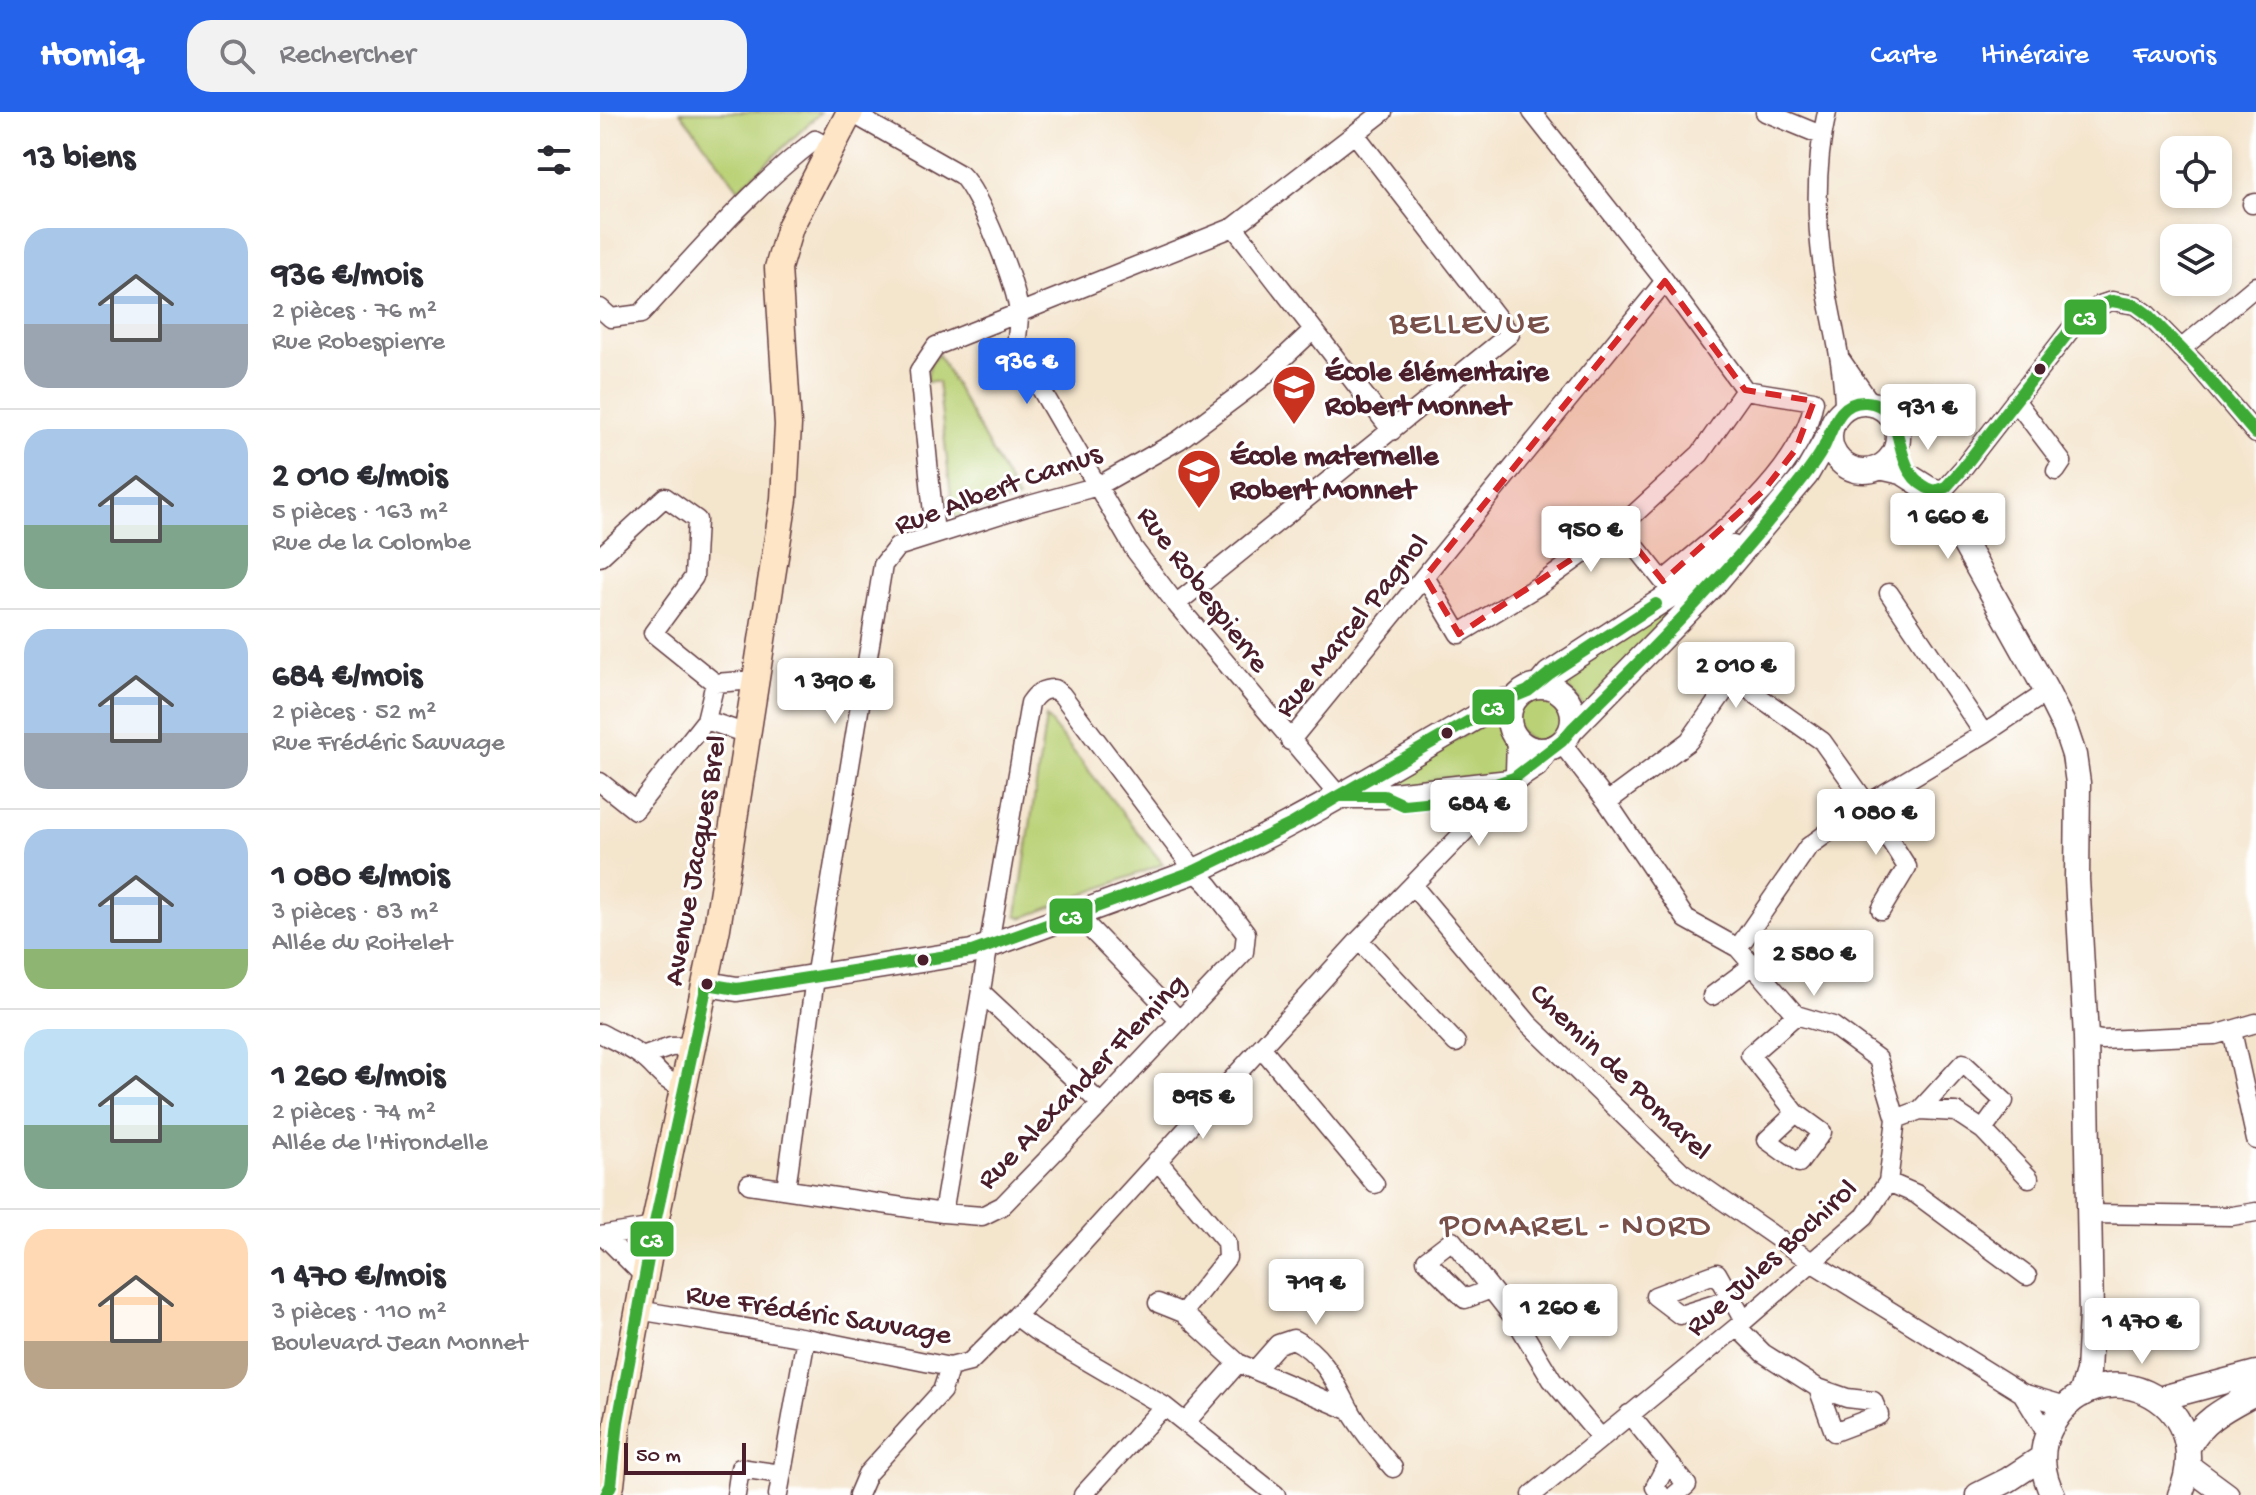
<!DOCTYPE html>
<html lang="fr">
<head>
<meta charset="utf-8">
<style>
  body { margin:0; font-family:"Gochi Hand",sans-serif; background:#f2f2f3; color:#2b2b33; height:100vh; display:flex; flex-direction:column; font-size:30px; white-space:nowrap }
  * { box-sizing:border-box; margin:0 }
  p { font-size:26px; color:#7c7c81 }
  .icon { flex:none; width:44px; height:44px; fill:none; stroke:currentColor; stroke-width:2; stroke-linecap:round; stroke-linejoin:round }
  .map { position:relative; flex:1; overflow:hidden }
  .sheet { display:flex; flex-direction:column; background:#fff; width:600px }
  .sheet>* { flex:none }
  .tools { position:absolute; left:1560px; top:24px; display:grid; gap:16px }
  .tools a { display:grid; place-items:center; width:72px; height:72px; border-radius:16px; background:#fff; box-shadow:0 4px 12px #0003; font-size:40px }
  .scale { position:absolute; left:24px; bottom:20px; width:122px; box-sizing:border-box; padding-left:8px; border:4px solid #4a1f2b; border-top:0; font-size:22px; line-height:28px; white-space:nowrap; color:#4a1f2b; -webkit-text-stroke:6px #fff; paint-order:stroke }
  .price { position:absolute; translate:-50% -68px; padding:0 18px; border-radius:8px; background:#fff; color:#222; font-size:26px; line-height:52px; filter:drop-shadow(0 2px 4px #0008) }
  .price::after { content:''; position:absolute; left:50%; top:48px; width:24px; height:18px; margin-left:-12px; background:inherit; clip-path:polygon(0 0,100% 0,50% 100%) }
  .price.selected { background:#2563eb; color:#fff }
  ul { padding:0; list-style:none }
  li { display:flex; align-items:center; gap:24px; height:200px; padding:0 24px }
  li+li { border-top:2px solid #e1e1e2 }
  li span { display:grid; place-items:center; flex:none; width:224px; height:160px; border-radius:24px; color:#555 }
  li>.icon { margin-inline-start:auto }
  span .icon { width:96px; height:96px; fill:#fffc; stroke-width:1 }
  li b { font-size:34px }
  h2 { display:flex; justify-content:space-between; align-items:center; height:96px; padding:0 24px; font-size:34px }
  header { display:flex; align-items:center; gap:48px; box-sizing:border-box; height:112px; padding:0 40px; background:#2563eb; color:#fff }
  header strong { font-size:38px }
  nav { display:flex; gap:44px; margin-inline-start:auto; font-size:28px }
  .search { width:560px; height:72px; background:#f2f2f3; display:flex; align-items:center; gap:20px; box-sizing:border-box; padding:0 28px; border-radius:24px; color:#7c7c81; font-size:30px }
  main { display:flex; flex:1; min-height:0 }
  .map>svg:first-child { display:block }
</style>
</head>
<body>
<header>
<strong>Homiq</strong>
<div class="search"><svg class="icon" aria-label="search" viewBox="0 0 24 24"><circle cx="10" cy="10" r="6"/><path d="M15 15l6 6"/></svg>Rechercher</div>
<nav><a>Carte</a><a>Itinéraire</a><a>Favoris</a></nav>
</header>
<main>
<section class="sheet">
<h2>13 biens<svg class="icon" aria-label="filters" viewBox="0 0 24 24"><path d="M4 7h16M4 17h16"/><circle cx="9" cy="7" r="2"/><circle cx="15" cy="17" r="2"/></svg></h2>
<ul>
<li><span style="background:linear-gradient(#a9c7e8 60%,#9aa5b1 0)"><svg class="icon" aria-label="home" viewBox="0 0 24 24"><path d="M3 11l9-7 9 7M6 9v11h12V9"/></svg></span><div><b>936 €/mois</b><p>2 pièces · 76 m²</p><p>Rue Robespierre</p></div></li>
<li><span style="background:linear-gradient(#a9c7e8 60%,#7fa58c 0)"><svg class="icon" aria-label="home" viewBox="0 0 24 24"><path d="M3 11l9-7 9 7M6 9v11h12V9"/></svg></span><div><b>2 010 €/mois</b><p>5 pièces · 163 m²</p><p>Rue de la Colombe</p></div></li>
<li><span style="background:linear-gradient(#a9c7e8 65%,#9aa5b1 0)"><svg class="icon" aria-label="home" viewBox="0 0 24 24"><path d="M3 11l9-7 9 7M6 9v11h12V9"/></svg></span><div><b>684 €/mois</b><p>2 pièces · 52 m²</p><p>Rue Frédéric Sauvage</p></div></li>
<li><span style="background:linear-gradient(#a9c7e8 75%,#8fb573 0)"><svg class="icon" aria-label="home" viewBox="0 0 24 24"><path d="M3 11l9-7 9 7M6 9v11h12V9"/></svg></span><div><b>1 080 €/mois</b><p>3 pièces · 83 m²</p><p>Allée du Roitelet</p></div></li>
<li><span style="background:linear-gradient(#bfe0f5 60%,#7fa58c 0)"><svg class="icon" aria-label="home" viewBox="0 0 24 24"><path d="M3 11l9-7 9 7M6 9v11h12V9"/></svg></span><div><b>1 260 €/mois</b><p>2 pièces · 74 m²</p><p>Allée de l'Hirondelle</p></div></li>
<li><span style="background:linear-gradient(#ffd9b3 70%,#b9a48a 0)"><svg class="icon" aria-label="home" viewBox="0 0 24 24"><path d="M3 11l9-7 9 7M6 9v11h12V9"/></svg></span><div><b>1 470 €/mois</b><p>3 pièces · 110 m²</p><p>Boulevard Jean Monnet</p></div></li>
</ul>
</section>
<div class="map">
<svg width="1656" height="1383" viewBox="0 0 1656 1383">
  <rect width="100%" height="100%" fill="#fff"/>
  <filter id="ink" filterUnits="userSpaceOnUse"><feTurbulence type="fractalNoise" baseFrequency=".0125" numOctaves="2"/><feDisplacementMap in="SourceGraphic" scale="16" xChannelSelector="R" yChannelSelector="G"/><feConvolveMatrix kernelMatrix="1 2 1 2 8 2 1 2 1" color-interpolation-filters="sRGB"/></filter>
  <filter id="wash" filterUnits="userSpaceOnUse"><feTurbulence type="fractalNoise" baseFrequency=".006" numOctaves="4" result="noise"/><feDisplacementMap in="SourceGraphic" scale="32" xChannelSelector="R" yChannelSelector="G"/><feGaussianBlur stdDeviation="1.8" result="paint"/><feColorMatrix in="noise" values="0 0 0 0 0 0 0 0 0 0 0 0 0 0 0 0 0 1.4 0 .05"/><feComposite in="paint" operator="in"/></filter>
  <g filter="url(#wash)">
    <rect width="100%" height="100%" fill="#f4e5cd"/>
    <!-- green -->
    <path fill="#bad176" stroke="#827850" stroke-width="2" d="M80 0H221L139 77Z
      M338 242 418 387 361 405 354 404 340 393V388L351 384 338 270H326L330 252Z
      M1101 467 984 597 976 583 958 569Z
      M916 606a24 24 0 1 1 48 0a24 24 0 1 1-48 0Z
      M446 605 563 752 423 806 417 803Z
      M897 605C915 617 909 644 906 663L788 678 782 668Z"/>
  </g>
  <g filter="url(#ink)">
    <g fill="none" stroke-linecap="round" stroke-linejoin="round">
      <!-- minor casing -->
      <g stroke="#643d43" stroke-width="21">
        <path id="minor" d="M250 0 361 63C380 81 418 176 419 202 419 212 417 224 416 234L534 437 576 492 739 684
          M932 0 1065 169 1145 278
          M1165 0 1221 23
          M1227 0C1213 61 1216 125 1228 186 1235 223 1244 259 1244 297
          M1652 92 1656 91
          M634 115 792 319
          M0 196 11 206 41 202C96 142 150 78 215 28L230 36
          M1581 237 1656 174
          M1241 248 1270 290
          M1415 288 1462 350 1456 359
          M1335 379 1346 375 1363 356 1471 217 1500 193 1512 189 1535 193 1546 201 1598 254 1656 322
          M1020 415 1063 469C1117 423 1201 362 1214 289L1145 278
          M335 422 319 259 336 234 634 115 783 0
          M0 445 65 385 97 408 94 465 53 521 115 571
          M825 465 859 522 940 473 1020 415 1100 342 1145 278
          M1289 481 1384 622
          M576 492 910 222 755 22
          M147 622 106 608 115 571 156 568
          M690 629 1065 169
          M0 670 35 698 106 608
          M1007 690 1089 629 1130 571 1135 568 1222 629 1267 692 1307 755 1281 798
          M813 774 929 912 1082 1060 1213 1151 1422 1281 1466 1294
          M475 801 579 908
          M759 828 856 931
          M1138 836 1208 735 1267 692 1384 622 1447 580
          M381 880 501 992
          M1112 884 1152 854
          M1632 919 1656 1028
          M0 921C13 928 29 935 41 944 58 956 59 967 82 975
          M1486 925 1502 928 1615 923 1656 911
          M661 935 775 1072
          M42 945 71 935 92 934
          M1320 998 1356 1000 1383 1018 1429 1066
          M1196 1001 1167 1028 1199 1051 1222 1020 1196 1001 1150 943 1196 903
          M1296 1007 1320 998 1363 951 1404 989 1383 1018
          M557 1048 626 1130 627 1146 583 1201
          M1288 1070 1316 1082 1427 1164
          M149 1072 343 1101 382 1104 402 1094 501 992 644 840 646 821 609 773 595 759 462 583 454 577C442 577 437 581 430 591L343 1101
          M186 1077 215 866 283 453 297 435 426 394 498 374 579 328 662 266 713 218
          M1489 1102 1632 1104 1656 1100
          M0 1124 54 1115
          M4 1124 44 1164
          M891 1177 852 1128 826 1148 865 1187 891 1177 917 1210 952 1268 1001 1326
          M1131 1187 1080 1203 1055 1184 1117 1161 1144 1209
          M558 1191 583 1201 638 1251
          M38 1198 206 1226 350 1255 370 1250 416 1204 759 828 904 679 915 660 916 627
          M416 1204 436 1219 564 1294 676 1383
          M1137 1215 1163 1241 1218 1276 1234 1320 1279 1303 1273 1289 1247 1286 1218 1276
          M656 1257 678 1232 693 1227C723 1241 736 1272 751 1300 763 1320 778 1338 793 1356
          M1422 1281 1447 1322
          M1029 1302 1087 1373 1075 1383
          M586 1310 638 1251 751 1299
          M136 1383 140 1356 181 1362
          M178 1383 206 1226
          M258 1383 267 1362 342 1279 350 1255
          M483 1383 564 1294
          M932 1383 1137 1215 1265 1104 1288 1070 1296 1007 1278 947 1233 914 1196 903 1138 836 1086 807 1007 690 962 632
          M1061 1383 1055 1375 1068 1350"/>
      </g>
      <!-- tertiary casing -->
      <g stroke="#643d43" stroke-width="27">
        <path id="tertiary" d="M1230 325a34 34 0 1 1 68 0a34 34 0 1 1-68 0Z
          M1280 355 1302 360 1329 377 1335 379 1447 580 1465 616 1474 643 1478 671 1477 767 1486 925 1491 1202 1488 1260 1481 1283
          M909 606a32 32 0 1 1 64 0a32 32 0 1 1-64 0Z
          M939 574 949 562 1069 484 1132 436
          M972 617 1114 472 1206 363 1229 323
          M739 684H784L910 670 936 653 946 639
          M107 872 137 877 372 840 595 759C702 710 802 648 904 589L914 588
          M1558 1287 1656 1261
          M1588 1335C1603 1306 1629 1295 1656 1280
          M1589 1355 1627 1383
          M1378 1383 1408 1368 1443 1345
          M1453 1383C1442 1363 1439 1338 1450 1317 1493 1230 1621 1285 1580 1383"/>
      </g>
      <!-- secondary casing -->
      <g stroke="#643d43" stroke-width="29">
        <path id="secondary" d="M6 1383 11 1373 18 1310 54 1115 117 816 184 387 188 313 178 156 190 115 250 0"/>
      </g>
      <!-- minor -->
      <use href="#minor" stroke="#fff" stroke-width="18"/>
      <!-- tertiary -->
      <use href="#tertiary" stroke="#fff" stroke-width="24"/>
      <!-- secondary -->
      <use href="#secondary" stroke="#fde5c5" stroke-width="26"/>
      <!-- bus-1 casing -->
      <g stroke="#fff" stroke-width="18">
        <path id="bus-1" d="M1335 379 1346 375 1363 356 1471 217 1500 193 1512 189 1535 193 1546 201 1598 254 1656 322
          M726 691 904 589 928 579 949 562 1056 492
          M107 872 137 877 372 840 595 759 692 712 739 684H784L804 693 845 689 857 676 896 672 914 666 962 629 972 617C1053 537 1134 456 1203 366 1211 356 1218 346 1224 335 1233 316 1239 288 1266 290 1314 294 1284 363 1335 379
          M6 1383 11 1373 18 1310 54 1115 107 872"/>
      </g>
      <!-- bus-1 -->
      <use href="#bus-1" stroke="#3daa36" stroke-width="12"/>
    </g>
  </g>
  <!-- marked area -->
  <path fill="#d62828" fill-opacity="0.2" stroke="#d62828" stroke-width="6" stroke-dasharray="16 10" stroke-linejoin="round" d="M1065 169 1145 278 1214 289 1196 337 1164 378 1063 469 1020 415 859 522 825 465Z"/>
  <!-- icons -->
  <defs>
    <g id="school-pin" transform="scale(2.3)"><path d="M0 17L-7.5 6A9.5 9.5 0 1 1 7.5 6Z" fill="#c8321e" stroke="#fff"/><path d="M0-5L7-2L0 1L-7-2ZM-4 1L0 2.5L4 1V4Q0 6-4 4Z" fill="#fff"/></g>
  </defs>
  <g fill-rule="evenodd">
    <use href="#school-pin" x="694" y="275"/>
    <use href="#school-pin" x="599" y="359"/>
  </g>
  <!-- markers -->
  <g fill="#4a1f2b" stroke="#fff" stroke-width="3">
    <circle cx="1440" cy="257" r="7"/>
    <circle cx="847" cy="621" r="7"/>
    <circle cx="323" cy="848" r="7"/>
    <circle cx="107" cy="872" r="7"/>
  </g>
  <g text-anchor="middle" stroke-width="6" stroke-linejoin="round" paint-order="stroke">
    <!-- poi labels -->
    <g font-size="30" font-weight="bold" fill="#4a1f2b" stroke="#fff" text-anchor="start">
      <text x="725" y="268">École élémentaire<tspan x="725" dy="34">Robert Monnet</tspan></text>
      <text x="630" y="352">École maternelle<tspan x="630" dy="34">Robert Monnet</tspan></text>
    </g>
    <!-- street labels -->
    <g font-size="30" fill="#4a1f2b" stroke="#fff">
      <text transform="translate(397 375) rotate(-20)" y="10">Rue Albert Camus</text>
      <text transform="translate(605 476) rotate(53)" y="10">Rue Robespierre</text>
      <text transform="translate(750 512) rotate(-51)" y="10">Rue Marcel Pagnol</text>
      <text transform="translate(93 748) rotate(-80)" y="10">Avenue Jacques Brel</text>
      <text transform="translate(1022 958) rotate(44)" y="10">Chemin de Pomarel</text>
      <text transform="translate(480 968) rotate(-46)" y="10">Rue Alexander Fleming</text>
      <text transform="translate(1170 1144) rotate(-42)" y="10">Rue Jules Bochirol</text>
      <text transform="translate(219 1200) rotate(9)" y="10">Rue Frédéric Sauvage</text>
    </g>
    <!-- quarter labels -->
    <g font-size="34" letter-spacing="2" fill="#79514a" stroke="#fff">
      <text x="870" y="220">BELLEVUE</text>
      <text x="976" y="1122">POMAREL - NORD</text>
    </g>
  </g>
  <g stroke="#fff" stroke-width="3">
    <rect x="1463" y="186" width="45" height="38" rx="8" fill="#3daa36"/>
    <rect x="871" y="576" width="45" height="38" rx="8" fill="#3daa36"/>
    <rect x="448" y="785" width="46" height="38" rx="8" fill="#3daa36"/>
    <rect x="29" y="1108" width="46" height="38" rx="8" fill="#3daa36"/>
  </g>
  <g font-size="22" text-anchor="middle" font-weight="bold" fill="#fff">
    <text x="1485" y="213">C3</text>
    <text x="893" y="603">C3</text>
    <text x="471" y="812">C3</text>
    <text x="52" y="1135">C3</text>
  </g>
</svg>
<div class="tools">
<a><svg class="icon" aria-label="locate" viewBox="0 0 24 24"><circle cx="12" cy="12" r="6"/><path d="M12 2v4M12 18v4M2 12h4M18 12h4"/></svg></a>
<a><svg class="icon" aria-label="layers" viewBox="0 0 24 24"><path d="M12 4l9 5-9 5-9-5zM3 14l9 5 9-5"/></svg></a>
</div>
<div class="scale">50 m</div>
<b class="price selected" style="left:427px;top:294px">936 €</b>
<b class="price" style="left:1328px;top:340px">931 €</b>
<b class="price" style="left:1348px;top:449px">1 660 €</b>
<b class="price" style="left:991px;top:462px">950 €</b>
<b class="price" style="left:1136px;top:598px">2 010 €</b>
<b class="price" style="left:235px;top:614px">1 390 €</b>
<b class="price" style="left:879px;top:736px">684 €</b>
<b class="price" style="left:1276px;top:745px">1 080 €</b>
<b class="price" style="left:1214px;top:886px">2 580 €</b>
<b class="price" style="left:603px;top:1029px">895 €</b>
<b class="price" style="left:716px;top:1215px">719 €</b>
<b class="price" style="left:960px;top:1240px">1 260 €</b>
<b class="price" style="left:1542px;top:1254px">1 470 €</b>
</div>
</main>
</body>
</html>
